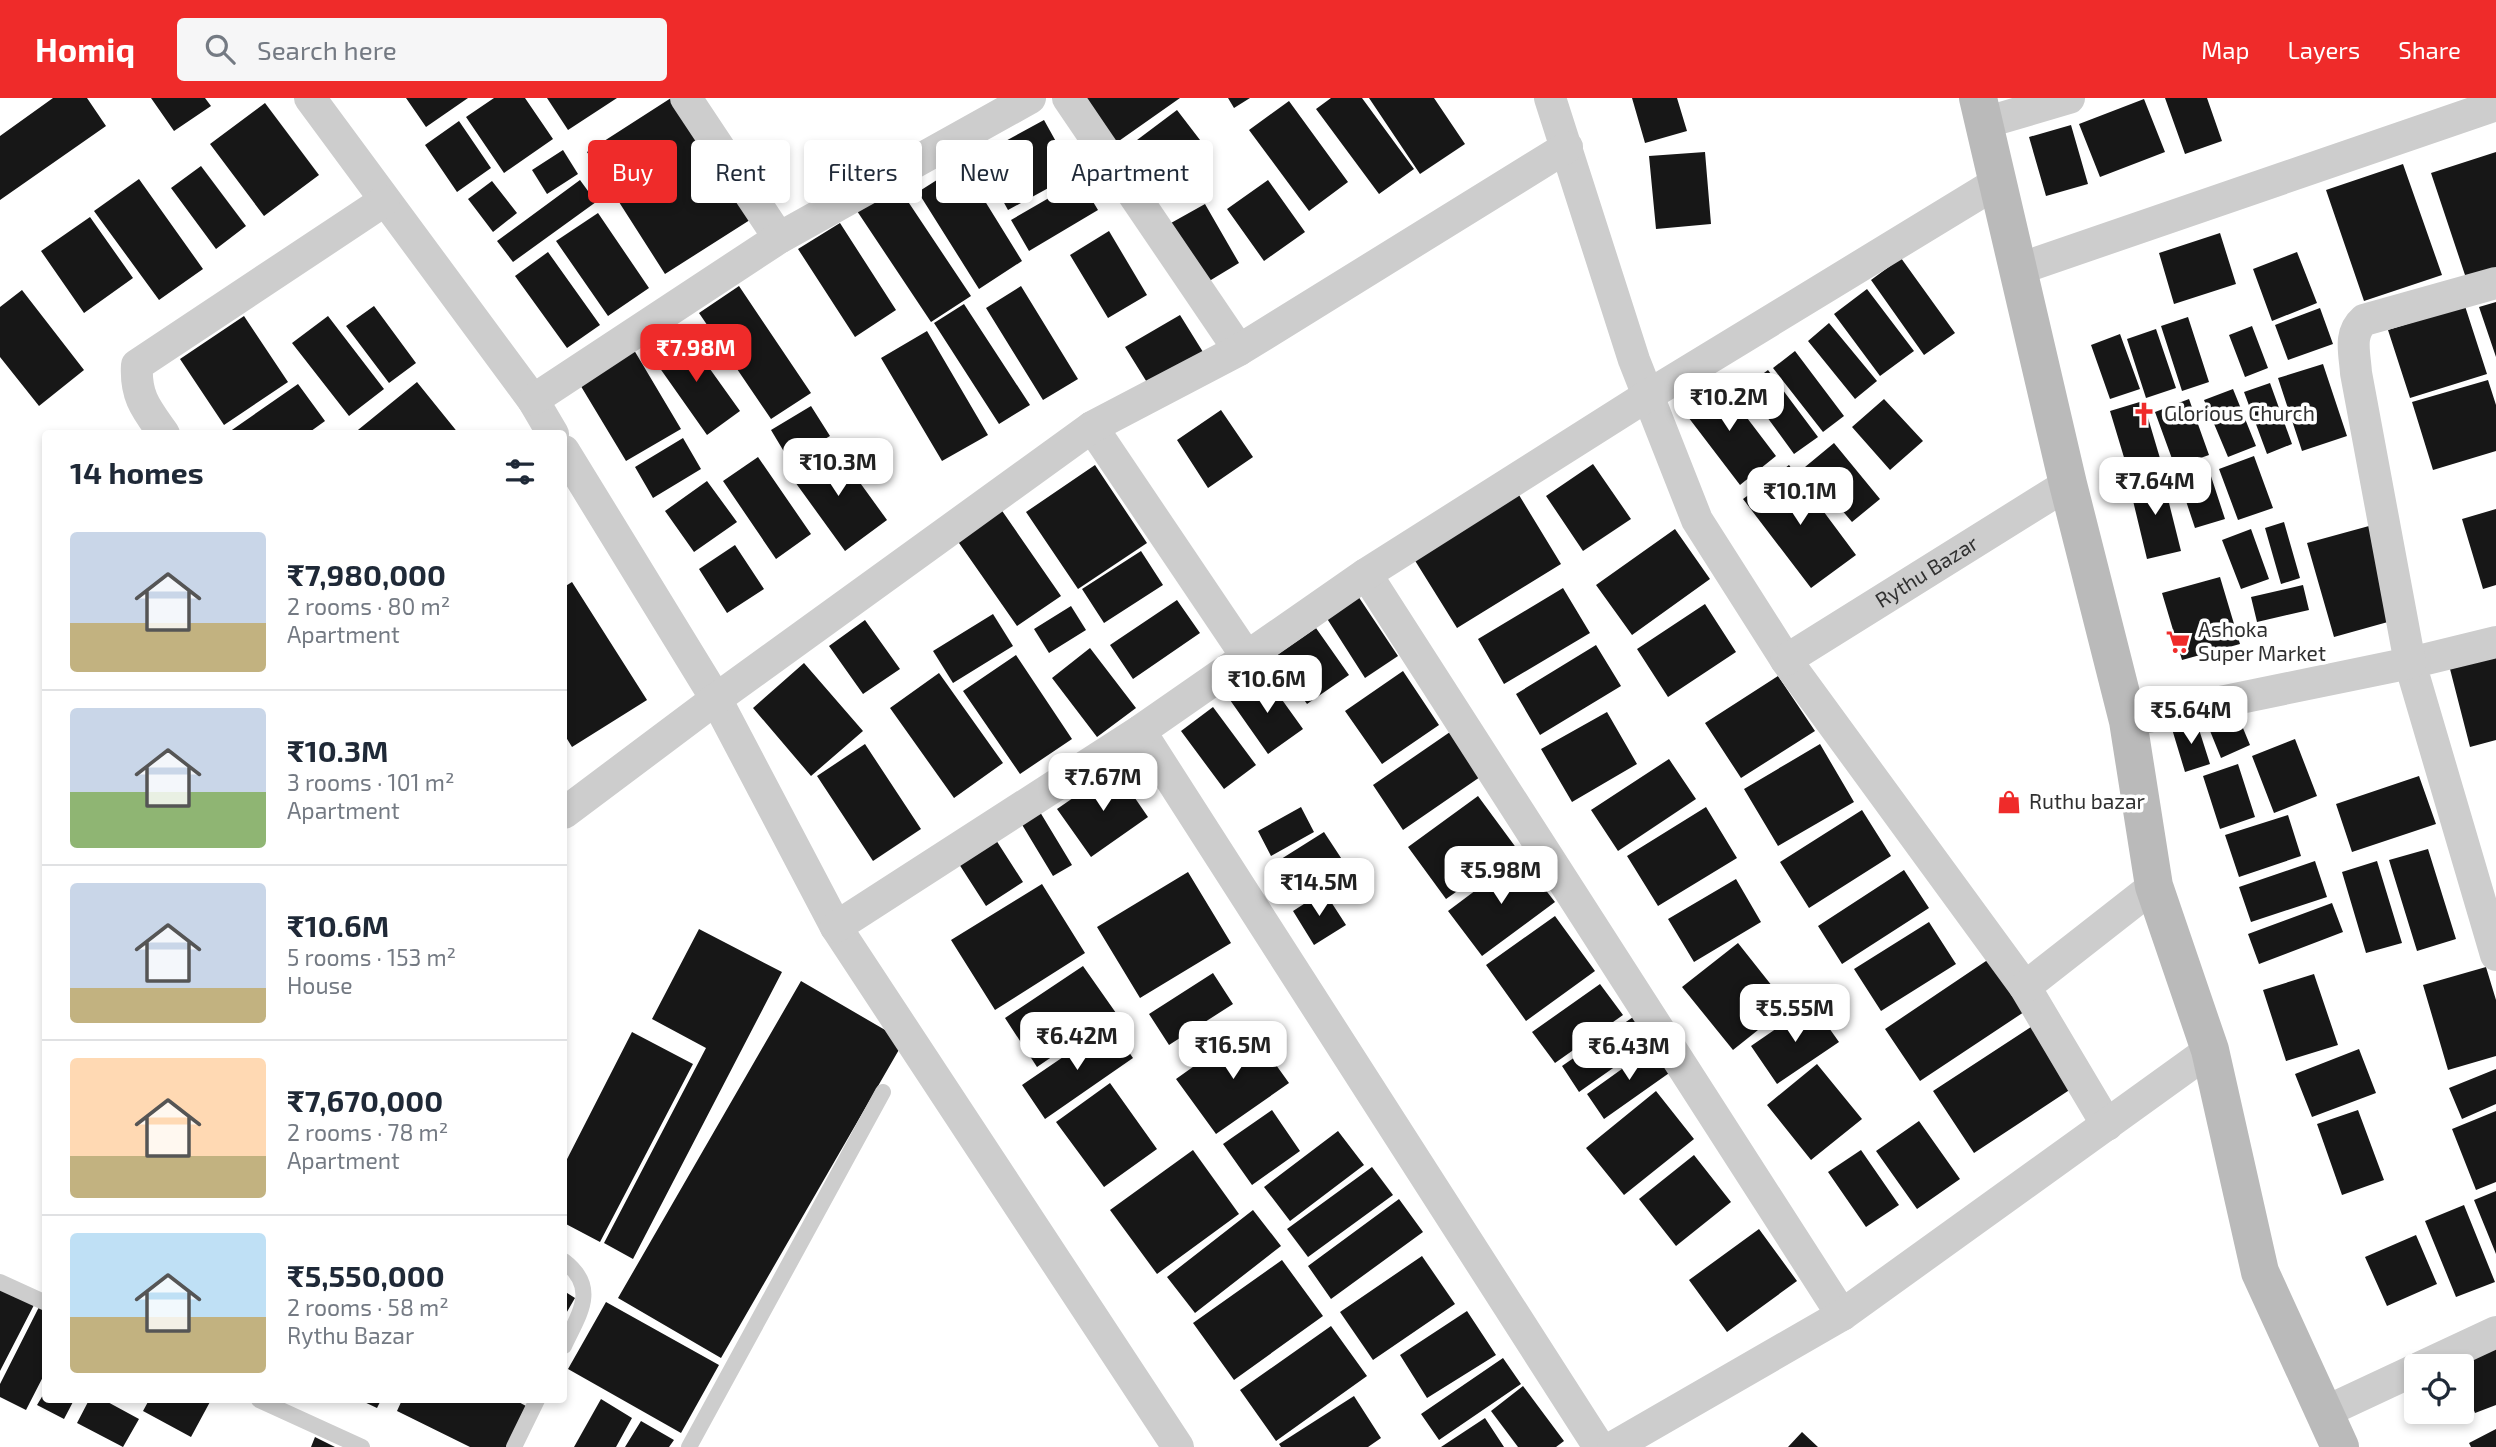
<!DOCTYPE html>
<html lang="en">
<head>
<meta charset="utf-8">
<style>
  body { margin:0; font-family:"Exo 2",sans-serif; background:#f6f6f7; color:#1f2937; height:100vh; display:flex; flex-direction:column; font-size:26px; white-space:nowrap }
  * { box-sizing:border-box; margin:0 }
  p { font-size:23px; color:#747a83 }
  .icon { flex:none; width:38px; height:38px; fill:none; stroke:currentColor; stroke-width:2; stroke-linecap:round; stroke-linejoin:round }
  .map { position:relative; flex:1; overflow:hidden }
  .sheet { position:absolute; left:42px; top:332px; width:525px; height:973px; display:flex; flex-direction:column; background:#fff; border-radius:7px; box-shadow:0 4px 10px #0003 }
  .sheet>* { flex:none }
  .banner { position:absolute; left:588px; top:42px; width:665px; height:63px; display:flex; gap:14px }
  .controls { position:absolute; left:2404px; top:1256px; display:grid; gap:14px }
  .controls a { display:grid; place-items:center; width:70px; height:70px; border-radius:7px; background:#fff; box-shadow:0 4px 10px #0003; font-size:35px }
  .price { position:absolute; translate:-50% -60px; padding:0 16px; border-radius:14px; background:#fff; color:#222; font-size:23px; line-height:46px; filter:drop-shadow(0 2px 4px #0008) }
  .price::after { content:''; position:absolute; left:50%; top:42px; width:21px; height:16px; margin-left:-10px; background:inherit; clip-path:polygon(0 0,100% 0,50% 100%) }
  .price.current { background:#ef2b2a; color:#fff }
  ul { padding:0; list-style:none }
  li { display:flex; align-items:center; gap:21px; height:175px; padding:0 28px }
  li+li { border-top:2px solid #e0e1e3 }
  li span { display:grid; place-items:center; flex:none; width:196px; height:140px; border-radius:7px; color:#555 }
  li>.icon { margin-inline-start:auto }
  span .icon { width:84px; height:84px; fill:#fffc; stroke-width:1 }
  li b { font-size:30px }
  h2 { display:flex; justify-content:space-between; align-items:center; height:84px; padding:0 28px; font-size:30px }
  .chip { padding:0 24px; border-radius:7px; background:#fff; box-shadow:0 4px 10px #0003; font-size:24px; line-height:63px }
  .chip.current { background:#ef2b2a; color:#fff }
  header { display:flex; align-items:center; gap:42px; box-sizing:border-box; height:98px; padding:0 35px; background:#ef2b2a; color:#fff }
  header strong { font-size:33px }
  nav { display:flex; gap:38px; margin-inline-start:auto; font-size:24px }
  .search { width:490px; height:63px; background:#f6f6f7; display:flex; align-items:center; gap:18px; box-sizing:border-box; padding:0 24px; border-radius:7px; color:#747a83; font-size:26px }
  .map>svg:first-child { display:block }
</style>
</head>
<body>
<header>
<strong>Homiq</strong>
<div class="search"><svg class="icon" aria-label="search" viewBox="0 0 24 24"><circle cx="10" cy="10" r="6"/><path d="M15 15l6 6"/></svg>Search here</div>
<nav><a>Map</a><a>Layers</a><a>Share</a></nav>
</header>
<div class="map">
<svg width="2496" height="1349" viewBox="0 0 2496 1349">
  <rect width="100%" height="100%" fill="#fff"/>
  <!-- building -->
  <path fill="#171717" d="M53 0H87L106 28 0 102V38Z
    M151 0H205L211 8 174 33Z
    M406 0H468L426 29Z
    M494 0H525L553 41 504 75 466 19Z
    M547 0H617L568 32Z
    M671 0 753 120 665 176 587 54Z
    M1084 0H1180L1116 45Z
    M1228 0H1250L1234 10Z
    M1331 0H1362L1414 71 1379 96 1316 11Z
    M1369 0H1434L1465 46 1420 76Z
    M1632 0H1677L1687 33 1645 45Z
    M2165 0H2207L2222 43 2185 56Z
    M2144 1 2165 54 2100 79 2079 26Z
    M1289 3 1348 84 1309 113 1249 32Z
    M265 5 319 77 264 118 210 46Z
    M1177 12 1210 55 1157 94 1125 51Z
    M1044 22 1074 76 1008 112 978 58Z
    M459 23 491 70 457 94 425 47Z
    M2071 27 2088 86 2046 98 2029 39Z
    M563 52 578 76 547 96 532 72Z
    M1705 54 1711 126 1656 131 1649 58Z
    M2496 54V173L2467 183 2431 75Z
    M962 66 1022 163 979 191 918 94Z
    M2403 66 2442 177 2364 203 2326 92Z
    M201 68 246 128 216 151 171 90Z
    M139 81 203 171 159 202 94 113Z
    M580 82 596 104 513 164 497 143Z
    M1080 82 1098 112 1029 153 1011 122Z
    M1268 82 1305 134 1264 163 1227 111Z
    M492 83 517 115 493 134 468 101Z
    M895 84 971 198 931 224 855 110Z
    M1205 106 1239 165 1206 185 1171 125Z
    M598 115 649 190 608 218 556 143Z
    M90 119 133 180 84 215 41 153Z
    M840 125 896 212 855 239 798 151Z
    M1109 133 1147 197 1108 220 1070 157Z
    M2220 135 2236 186 2174 206 2159 155Z
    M548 154 600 227 567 250 515 178Z
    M2297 154 2317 205 2272 223 2253 171Z
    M1901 160 1955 235 1924 257 1871 182Z
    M739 188 811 295 771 321 699 215Z
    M1021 188 1078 281 1043 302 986 210Z
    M1867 191 1914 253 1880 278 1834 216Z
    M22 192 84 272 39 308 0 259V209Z
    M2496 204V259L2479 209Z
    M964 206 1030 307 999 326 934 225Z
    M374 208 416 265 389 285 346 228Z
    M2465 208 2487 276 2410 300 2388 232Z
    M2320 210 2333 246 2288 262 2275 227Z
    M1180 217 1203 254 1148 286 1125 249Z
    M244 218 288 284 224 327 180 261Z
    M328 218 384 291 349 318 292 245Z
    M2188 219 2209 284 2182 293 2161 228Z
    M1829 225 1877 283 1855 301 1808 243Z
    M2252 228 2268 270 2245 279 2229 237Z
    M2156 231 2176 290 2146 300 2127 241Z
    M927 233 988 337 942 363 881 260Z
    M685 236 740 313 707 337 652 259Z
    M2120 236 2140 291 2110 301 2091 247Z
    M634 252 681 331 626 363 579 285Z
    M1795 253 1844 318 1823 334 1773 270Z
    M2323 266 2347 338 2302 353 2278 280Z
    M1768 272 1818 339 1794 356 1745 289Z
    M2488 282 2496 307V353L2433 372 2412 304Z
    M1719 283 1776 358 1740 387 1682 311Z
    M417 284 459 336H353Z
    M2270 285 2292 346 2267 356 2244 294Z
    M298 286 325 323 307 336H230L229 334Z
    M2233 291 2256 348 2228 359 2204 302Z
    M1884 301 1923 343 1890 372 1852 329Z
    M2189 301 2209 357 2175 369 2155 314Z
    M2143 303 2162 367 2129 376 2110 313Z
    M811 308 830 338 789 362 771 332Z
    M1221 312 1253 359 1208 390 1177 342Z
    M683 340 701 371 653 400 635 369Z
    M1834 345 1880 401 1852 424 1805 369Z
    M832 346 887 422 845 453 790 377Z
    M2254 358 2273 410 2238 422 2219 371Z
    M758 359 811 436 776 461 723 383Z
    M1593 366 1631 421 1583 453 1546 398Z
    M2207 366 2225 421 2195 430 2177 376Z
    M1095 367 1147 445 1078 491 1026 414Z
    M1789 367 1856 457 1811 490 1743 401Z
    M2162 377 2181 453 2147 461 2129 386Z
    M707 383 737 424 694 454 665 413Z
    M1519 397 1561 466 1457 530 1414 461Z
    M996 404 1061 498 1017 528 952 435Z
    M2496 411V487L2483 491 2462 421Z
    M2284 424 2300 480 2281 486 2265 430Z
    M2369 428 2395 522 2334 539 2307 445Z
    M1675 431 1710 481 1632 537 1596 487Z
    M2251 431 2269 481 2241 491 2222 442Z
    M735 447 764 491 727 515 699 471Z
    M1141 453 1163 487 1104 525 1082 491Z
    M2220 479 2240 546 2182 562 2162 495Z
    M572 484 647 602 572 649 564 636V489Z
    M2303 487 2309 512 2257 524 2251 499Z
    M1563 490 1590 535 1504 586 1478 541Z
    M1358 498 1398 558 1365 580 1326 519Z
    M1177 502 1200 535 1133 581 1110 547Z
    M1705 506 1736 554 1668 599 1637 551Z
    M1071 508 1086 532 1049 555 1034 531Z
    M993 516 1013 548 953 585 933 553Z
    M865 522 900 571 863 596 829 548Z
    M1316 530 1349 577 1307 606 1274 559Z
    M1596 547 1621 588 1540 637 1516 596Z
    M1090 550 1136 610 1097 639 1052 580Z
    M1016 557 1072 641 1020 676 963 593Z
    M2496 559V642L2470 649 2450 571Z
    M804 565 863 633 811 678 753 610Z
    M1403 573 1439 627 1382 666 1345 613Z
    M939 575 1003 665 954 700 890 610Z
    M1265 578 1303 631 1268 656 1230 602Z
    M1778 578 1815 633 1741 680 1705 625Z
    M2233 606 2250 647 2221 660 2204 618Z
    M1213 609 1256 667 1224 691 1181 633Z
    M1607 614 1637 666 1572 704 1541 651Z
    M2196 622 2210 666 2185 674 2172 631Z
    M1450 634 1480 679 1403 732 1373 687Z
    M2295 641 2317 698 2274 715 2252 658Z
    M865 646 921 731 873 763 817 678Z
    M1820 646 1854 704 1778 748 1744 691Z
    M1669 661 1696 701 1618 753 1591 712Z
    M2238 666 2255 719 2220 731 2203 678Z
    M1115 671 1148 719 1091 759 1057 711Z
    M2419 678 2436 726 2352 754 2336 706Z
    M1478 698 1517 751 1446 801 1408 749Z
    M1037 709 1072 767 1053 778 1018 720Z
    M1301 709 1314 734 1271 758 1258 733Z
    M1706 709 1737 760 1658 808 1627 758Z
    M1862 712 1891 758 1809 810 1780 764Z
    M2288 717 2301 758 2239 779 2225 737Z
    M1324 734 1345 766 1289 803 1267 770Z
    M996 742 1023 784 986 808 959 766Z
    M2428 751 2456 841 2417 853 2389 762Z
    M1520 759 1555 804 1482 858 1448 813Z
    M2315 763 2327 799 2251 824 2239 789Z
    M2377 763 2402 845 2366 855 2342 774Z
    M1904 772 1929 810 1842 866 1818 828Z
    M1188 774 1231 845 1140 900 1097 829Z
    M1736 781 1761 824 1694 864 1668 821Z
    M1042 786 1085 855 995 912 951 842Z
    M1324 793 1346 827 1314 847 1293 813Z
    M2332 805 2343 834 2259 866 2248 836Z
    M1555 818 1595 873 1526 923 1486 867Z
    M1929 824 1956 866 1881 913 1854 871Z
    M699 831 782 874 633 1161 604 1145 706 950 652 921Z
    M1738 845 1788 908 1733 952 1682 889Z
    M1989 861 2024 914 1920 983 1885 931Z
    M1083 868 1116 915 1037 969 1005 920Z
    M2486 869 2496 902V958L2448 972 2423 887Z
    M1213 875 1233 906 1169 947 1149 916Z
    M2314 876 2338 947 2286 963 2263 892Z
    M801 883 904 943 721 1260 618 1200Z
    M1600 886 1623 917 1555 965 1532 934Z
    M1812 906 1839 944 1777 986 1751 948Z
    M1636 917 1653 942 1579 994 1562 968Z
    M1110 927 1133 960 1045 1021 1022 987Z
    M2034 927 2074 989 1974 1055 1933 993Z
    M1249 929 1289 985 1216 1036 1176 981Z
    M632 934 693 966 600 1144 564 1125V1067Z
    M1654 948 1672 973 1604 1021 1587 996Z
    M2359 951 2376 995 2312 1019 2295 976Z
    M1817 966 1862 1021 1811 1062 1767 1007Z
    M2496 971V1006L2462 1021 2449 990Z
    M1110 985 1157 1051 1104 1089 1056 1024Z
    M1656 993 1694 1041 1624 1097 1586 1050Z
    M1272 1012 1300 1053 1252 1087 1223 1046Z
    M2358 1012 2384 1082 2342 1097 2317 1026Z
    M2496 1013V1084L2476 1092 2452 1031Z
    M1919 1023 1960 1081 1917 1111 1876 1053Z
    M1338 1033 1364 1067 1290 1123 1264 1089Z
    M1193 1052 1239 1116 1157 1176 1110 1112Z
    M1861 1052 1899 1107 1866 1129 1828 1074Z
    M1694 1057 1731 1104 1676 1148 1639 1101Z
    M1372 1069 1393 1097 1308 1159 1287 1131Z
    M2496 1093V1156L2474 1102Z
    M1399 1101 1423 1134 1331 1201 1308 1168Z
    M2464 1107 2495 1184 2456 1199 2425 1123Z
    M1253 1112 1281 1148 1195 1215 1167 1179Z
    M1759 1131 1797 1183 1727 1234 1689 1182Z
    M2416 1137 2437 1186 2387 1208 2365 1159Z
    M1422 1158 1455 1206 1373 1262 1340 1214Z
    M1282 1162 1323 1218 1234 1282 1193 1225Z
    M0 1189 34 1207 0 1273Z
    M564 1193 575 1200 564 1219Z
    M606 1204 719 1267 681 1335 568 1271Z
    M40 1207 46 1210V1273L26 1312 0 1299V1286Z
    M1467 1213 1496 1257 1427 1300 1400 1257Z
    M1331 1228 1367 1278 1276 1343 1240 1292Z
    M2496 1243V1307L2475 1315 2462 1281V1269H2458Z
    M1503 1260 1521 1286 1439 1342 1421 1316Z
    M1523 1288 1564 1343 1556 1349H1518L1491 1313Z
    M46 1292V1302H74L64 1321 37 1307Z
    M1354 1298 1381 1340 1368 1349H1281L1279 1346Z
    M601 1301 632 1320 616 1349H574Z
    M89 1302H104L139 1321 123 1349 77 1325Z
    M149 1302H211L191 1339 143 1313Z
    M360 1302H381L377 1310Z
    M402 1302H515L526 1308 506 1349H470L397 1313Z
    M1485 1320 1504 1349H1441Z
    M641 1323 674 1342 669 1349H625Z
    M2496 1331V1349H2471L2469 1345Z
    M1802 1334 1818 1349H1788Z
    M315 1339 335 1349H311Z"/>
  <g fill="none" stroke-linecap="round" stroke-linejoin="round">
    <!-- service -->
    <path stroke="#cdcdcd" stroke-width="16" d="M564 1163C599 1190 579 1216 564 1248
      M0 1184 46 1205
      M259 1302 362 1349
      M514 1349 537 1302
      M689 1349 883 994"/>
    <!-- minor -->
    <g stroke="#cdcdcd" stroke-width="32">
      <path d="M310 0 533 302 553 336"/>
      <path d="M686 0 779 140"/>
      <path d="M1068 0 1239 252"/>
      <path d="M1550 0 1634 262 1697 422 1786 562 2025 889 2107 1027"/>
      <path d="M1984 25 2069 0"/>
      <path d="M2019 171 2496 7"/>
      <path d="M533 302 779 140 1030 0"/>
      <path d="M1092 329 1247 559"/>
      <path d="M164 336C147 312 135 299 137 267L384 103"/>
      <path d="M564 353 716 601 836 829 1178 1349"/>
      <path d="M1366 476 1842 1217"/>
      <path d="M2496 544 2410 565 2496 857"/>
      <path id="s1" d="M1786 562 2068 386"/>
      <path d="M2128 623 2410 565 2356 275C2355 256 2348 236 2364 222L2496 185"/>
      <path d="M1140 633 1599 1349"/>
      <path d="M564 715 716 601 1092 329 1239 252 1567 49"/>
      <path d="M836 829 1140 633 1366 476 1647 298 1998 84"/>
      <path d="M2025 889 2154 788"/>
      <path d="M2421 1269 2496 1234"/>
      <path d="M2325 1314 2417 1271"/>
      <path d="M1613 1349 1842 1217 2210 952"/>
    </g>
    <!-- secondary -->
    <path stroke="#bababa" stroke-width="38" d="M1978 0 2068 386 2128 623 2154 788 2210 952 2260 1174 2340 1349"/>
  </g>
  <!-- icons -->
  <defs>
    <g id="church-bare" transform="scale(1.89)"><path d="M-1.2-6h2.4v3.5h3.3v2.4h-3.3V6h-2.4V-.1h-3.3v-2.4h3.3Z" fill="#ef2b2a" stroke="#fff" stroke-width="2.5" paint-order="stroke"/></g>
    <g id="supermarket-bare" transform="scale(1.89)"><path d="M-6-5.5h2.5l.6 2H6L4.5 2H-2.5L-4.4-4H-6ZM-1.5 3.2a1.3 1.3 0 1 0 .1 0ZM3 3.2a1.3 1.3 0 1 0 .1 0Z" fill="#ef2b2a" stroke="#fff" stroke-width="2.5" paint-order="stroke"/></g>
    <g id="shop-bare" transform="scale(1.89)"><path d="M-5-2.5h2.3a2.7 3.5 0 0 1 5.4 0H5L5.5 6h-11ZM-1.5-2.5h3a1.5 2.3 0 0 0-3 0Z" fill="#ef2b2a" stroke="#fff" stroke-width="2.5" paint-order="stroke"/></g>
  </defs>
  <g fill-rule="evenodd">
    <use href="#church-bare" x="2144" y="316"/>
    <use href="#supermarket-bare" x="2178" y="544"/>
    <use href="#shop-bare" x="2009" y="704"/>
  </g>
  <g text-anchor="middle" stroke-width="7" stroke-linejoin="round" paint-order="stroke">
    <!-- poi labels -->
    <g font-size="21" fill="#303030" stroke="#fff" text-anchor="start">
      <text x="2164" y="323">Glorious Church</text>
      <text x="2198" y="539">Ashoka<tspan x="2198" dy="24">Super Market</tspan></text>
      <text x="2029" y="711">Ruthu bazar</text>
    </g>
    <!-- street labels -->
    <g font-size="21" fill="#303030" stroke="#fff">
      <text dy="7" stroke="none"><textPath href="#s1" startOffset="166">Rythu Bazar</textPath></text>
    </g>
  </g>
</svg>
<div class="controls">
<a><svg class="icon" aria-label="locate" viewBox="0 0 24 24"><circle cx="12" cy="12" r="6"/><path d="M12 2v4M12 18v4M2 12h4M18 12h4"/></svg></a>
</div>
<b class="price current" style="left:696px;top:286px">₹7.98M</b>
<b class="price" style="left:1729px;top:335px">₹10.2M</b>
<b class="price" style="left:838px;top:400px">₹10.3M</b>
<b class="price" style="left:2155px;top:419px">₹7.64M</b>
<b class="price" style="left:1800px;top:429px">₹10.1M</b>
<b class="price" style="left:1267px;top:617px">₹10.6M</b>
<b class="price" style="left:2191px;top:648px">₹5.64M</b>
<b class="price" style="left:1103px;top:715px">₹7.67M</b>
<b class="price" style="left:1501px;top:808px">₹5.98M</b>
<b class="price" style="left:1319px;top:820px">₹14.5M</b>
<b class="price" style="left:1795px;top:946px">₹5.55M</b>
<b class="price" style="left:1077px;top:974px">₹6.42M</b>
<b class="price" style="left:1233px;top:983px">₹16.5M</b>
<b class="price" style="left:1629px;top:984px">₹6.43M</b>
<div class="banner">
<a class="chip current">Buy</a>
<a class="chip">Rent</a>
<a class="chip">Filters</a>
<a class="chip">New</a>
<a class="chip">Apartment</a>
</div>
<section class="sheet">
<h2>14 homes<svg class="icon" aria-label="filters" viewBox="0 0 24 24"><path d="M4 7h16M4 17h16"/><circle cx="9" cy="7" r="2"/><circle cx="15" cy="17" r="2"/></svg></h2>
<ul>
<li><span style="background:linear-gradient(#c9d6e8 65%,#c2b280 0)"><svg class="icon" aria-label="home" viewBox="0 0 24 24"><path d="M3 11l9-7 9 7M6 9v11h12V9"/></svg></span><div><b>₹7,980,000</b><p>2 rooms · 80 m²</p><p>Apartment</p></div></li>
<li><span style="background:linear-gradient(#c9d6e8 60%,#8fb573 0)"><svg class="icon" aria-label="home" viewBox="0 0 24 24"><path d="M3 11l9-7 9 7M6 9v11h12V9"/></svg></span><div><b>₹10.3M</b><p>3 rooms · 101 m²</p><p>Apartment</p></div></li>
<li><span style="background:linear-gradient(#c9d6e8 75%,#c2b280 0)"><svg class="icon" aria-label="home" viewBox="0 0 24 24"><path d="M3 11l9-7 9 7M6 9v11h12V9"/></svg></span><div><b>₹10.6M</b><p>5 rooms · 153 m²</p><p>House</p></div></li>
<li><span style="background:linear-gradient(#ffd9b3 70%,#c2b280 0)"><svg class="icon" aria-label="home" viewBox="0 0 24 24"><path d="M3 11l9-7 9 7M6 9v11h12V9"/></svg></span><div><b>₹7,670,000</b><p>2 rooms · 78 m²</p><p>Apartment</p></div></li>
<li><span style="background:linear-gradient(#bfe0f5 60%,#c2b280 0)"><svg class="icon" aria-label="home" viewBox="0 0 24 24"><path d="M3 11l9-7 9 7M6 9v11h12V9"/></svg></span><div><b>₹5,550,000</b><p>2 rooms · 58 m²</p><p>Rythu Bazar</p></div></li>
</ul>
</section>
</div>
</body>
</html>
